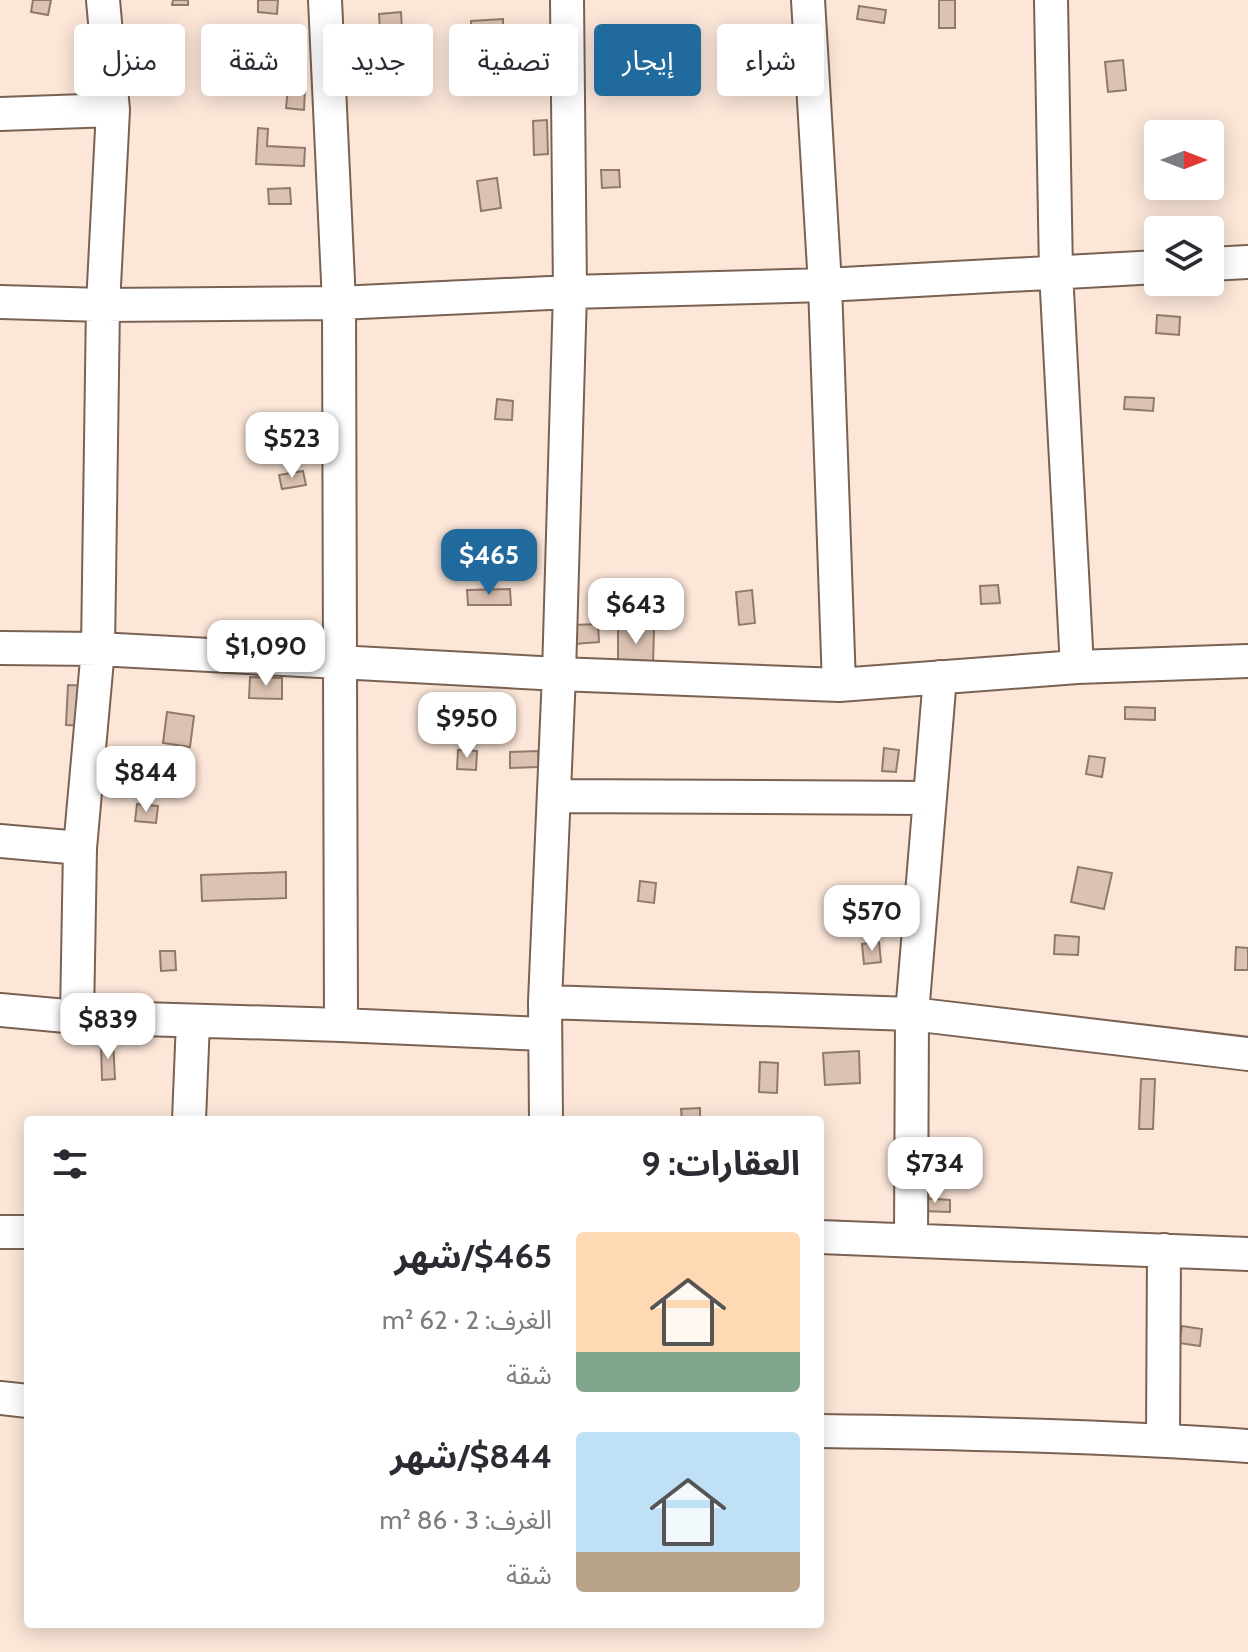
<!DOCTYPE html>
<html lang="ar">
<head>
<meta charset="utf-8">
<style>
  body { margin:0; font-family:Cabin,"Noto Sans Arabic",sans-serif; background:#f7f7f7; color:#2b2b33; direction:rtl; height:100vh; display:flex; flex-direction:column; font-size:30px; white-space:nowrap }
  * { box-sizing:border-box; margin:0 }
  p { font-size:26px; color:#7c7c81 }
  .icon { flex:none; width:44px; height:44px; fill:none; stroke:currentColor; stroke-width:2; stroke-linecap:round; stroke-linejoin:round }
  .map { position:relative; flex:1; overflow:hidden; direction:ltr }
  .drawer { position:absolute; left:24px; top:1116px; width:800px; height:512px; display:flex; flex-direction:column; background:#fff; border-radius:8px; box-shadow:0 4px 20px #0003; direction:rtl }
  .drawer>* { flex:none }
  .banner { position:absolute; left:24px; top:24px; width:800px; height:72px; direction:rtl; display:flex; gap:16px }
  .needle { width:52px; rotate:90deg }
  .fabs { position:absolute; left:1144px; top:120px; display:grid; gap:16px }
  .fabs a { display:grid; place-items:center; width:80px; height:80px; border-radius:8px; background:#fff; box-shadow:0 4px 20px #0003; font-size:40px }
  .price { position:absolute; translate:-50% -68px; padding:0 18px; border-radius:16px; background:#fff; color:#222; font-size:26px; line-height:52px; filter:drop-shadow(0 2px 4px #0008) }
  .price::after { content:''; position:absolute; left:50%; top:48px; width:24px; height:18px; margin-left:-12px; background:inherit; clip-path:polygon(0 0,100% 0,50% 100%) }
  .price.selected { background:#216a9e; color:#fff }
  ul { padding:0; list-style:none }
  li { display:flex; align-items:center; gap:24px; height:200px; padding:0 24px }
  li span { display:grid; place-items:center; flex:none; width:224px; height:160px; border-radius:8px; color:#555 }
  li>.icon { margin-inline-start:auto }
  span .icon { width:96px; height:96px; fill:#fffc; stroke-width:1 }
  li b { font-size:34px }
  h2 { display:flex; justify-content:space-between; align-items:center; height:96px; padding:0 24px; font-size:34px }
  .chip { padding:0 28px; border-radius:8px; background:#fff; box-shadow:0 4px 20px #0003; font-size:28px; line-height:72px }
  .chip.selected { background:#216a9e; color:#fff }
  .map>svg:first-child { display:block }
</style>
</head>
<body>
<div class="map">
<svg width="1248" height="1652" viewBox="0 0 1248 1652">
  <rect width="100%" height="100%" fill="#fbe6d8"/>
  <!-- building -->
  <path fill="#dcc2b2" stroke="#917a6a" stroke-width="2" d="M33 0H51L48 15 31 12Z
    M173 0H188V5H172Z
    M258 0H278L277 14 258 12Z
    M939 0H955V28H939Z
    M859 6 886 10 884 23 857 19Z
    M401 12 402 30 380 31 379 14Z
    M503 19V33L471 35V21Z
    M235 27H253L252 46 235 45Z
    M1123 60 1126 90 1108 92 1105 62Z
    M288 87 305 88 304 110 286 108Z
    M547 120 548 154 534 155 533 121Z
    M258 128 268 129 267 146 305 148 304 166 256 164Z
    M1210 150H1219L1220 166H1210Z
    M601 170H619L620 187 602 188Z
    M497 178 501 208 481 211 477 181Z
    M290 188 291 204H269L268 189Z
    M1157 315 1180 317 1179 335 1156 333Z
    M1125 397 1154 398 1153 411 1124 409Z
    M497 399 513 401 512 420 495 419Z
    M303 471 306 485 282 489 279 475Z
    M998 585 1000 603 981 604 980 586Z
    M510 589 511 605H468L467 590Z
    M752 590 755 623 739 625 736 592Z
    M598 624 599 642 575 644 574 625Z
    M618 629H654L653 664H618Z
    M250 677 282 678V699L249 698Z
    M68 685 91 686 89 726 66 725Z
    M1125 707 1155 708V720L1125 719Z
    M167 712 194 716 190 747 163 743Z
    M884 748 899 750 896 772 882 771Z
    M458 750 477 751 476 770 457 769Z
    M538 751 539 767 510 768V752Z
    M137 752 159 756 154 782 132 778Z
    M1089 756 1105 758 1102 777 1086 774Z
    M137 804 158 806 156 823 135 821Z
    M1078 867 1112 873 1104 909 1071 902Z
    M286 872V898L202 901 201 875Z
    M640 881 656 883 654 903 638 901Z
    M1055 935 1079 937 1078 955 1054 954Z
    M879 942 881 962 864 964 862 944Z
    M1236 947 1248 948V970H1235Z
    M160 951H175L176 970 161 971Z
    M113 1041 115 1079 102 1080 101 1042Z
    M859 1051 860 1083 825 1085 823 1053Z
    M760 1062 778 1063 777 1093 759 1092Z
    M1141 1079H1155L1153 1129H1139Z
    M700 1108V1120H682L681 1109Z
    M921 1198 950 1200V1212L921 1211Z
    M1182 1326 1202 1329 1200 1346 1179 1343Z"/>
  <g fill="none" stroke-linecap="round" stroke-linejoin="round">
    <!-- minor casing -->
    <g stroke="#796253" stroke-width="36">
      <path id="minor" d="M325 0 339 303 341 1025
        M808 0 825 285 839 685
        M1051 0 1056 272 1077 667
        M0 114 113 110
        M1210 264 1248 262
        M0 302 103 305 339 303 570 292 825 285 1158 267
        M0 648 98 649 559 674 839 685 1077 667 1248 661
        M554 796 929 798
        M0 841 80 848
        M545 1002 912 1014 1248 1054
        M0 1010 77 1017 341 1025 544 1034
        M77 1017 80 848 98 649 103 305 113 110 103 0
        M189 1120 193 1021
        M546 1120 545 1002 559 674 570 292 567 0
        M0 1232H28
        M820 1237 1248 1254
        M911 1239 912 1014 940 677
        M0 1398 28 1401
        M820 1431C963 1433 1105 1436 1248 1446
        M1163 1440 1164 1250"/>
    </g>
    <!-- minor -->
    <use href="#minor" stroke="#fff" stroke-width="32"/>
  </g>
</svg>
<div class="fabs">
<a><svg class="needle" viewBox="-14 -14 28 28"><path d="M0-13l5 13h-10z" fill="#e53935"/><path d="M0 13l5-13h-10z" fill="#7c7c81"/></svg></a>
<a><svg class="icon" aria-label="layers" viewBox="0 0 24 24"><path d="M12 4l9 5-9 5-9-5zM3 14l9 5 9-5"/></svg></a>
</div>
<b class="price" style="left:292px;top:480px">$523</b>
<b class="price selected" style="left:489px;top:597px">$465</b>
<b class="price" style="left:636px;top:646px">$643</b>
<b class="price" style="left:266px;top:688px">$1,090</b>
<b class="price" style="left:467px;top:760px">$950</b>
<b class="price" style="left:146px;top:814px">$844</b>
<b class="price" style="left:872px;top:953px">$570</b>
<b class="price" style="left:108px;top:1061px">$839</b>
<b class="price" style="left:935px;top:1205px">$734</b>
<div class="banner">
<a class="chip">شراء</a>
<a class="chip selected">إيجار</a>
<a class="chip">تصفية</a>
<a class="chip">جديد</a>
<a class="chip">شقة</a>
<a class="chip">منزل</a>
</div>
<section class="drawer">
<h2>العقارات: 9<svg class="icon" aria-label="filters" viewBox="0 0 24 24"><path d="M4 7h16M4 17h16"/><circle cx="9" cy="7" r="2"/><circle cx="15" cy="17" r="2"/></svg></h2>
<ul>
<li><span style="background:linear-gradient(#ffd9b3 75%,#7fa58c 0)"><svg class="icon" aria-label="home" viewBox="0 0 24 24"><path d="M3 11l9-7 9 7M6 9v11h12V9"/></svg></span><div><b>$465/شهر</b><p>الغرف: 2 · 62 m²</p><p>شقة</p></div></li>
<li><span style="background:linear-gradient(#bfe0f5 75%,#b9a48a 0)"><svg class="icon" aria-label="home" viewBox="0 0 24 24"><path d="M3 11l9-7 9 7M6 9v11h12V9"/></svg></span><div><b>$844/شهر</b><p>الغرف: 3 · 86 m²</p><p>شقة</p></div></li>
</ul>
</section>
</div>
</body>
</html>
